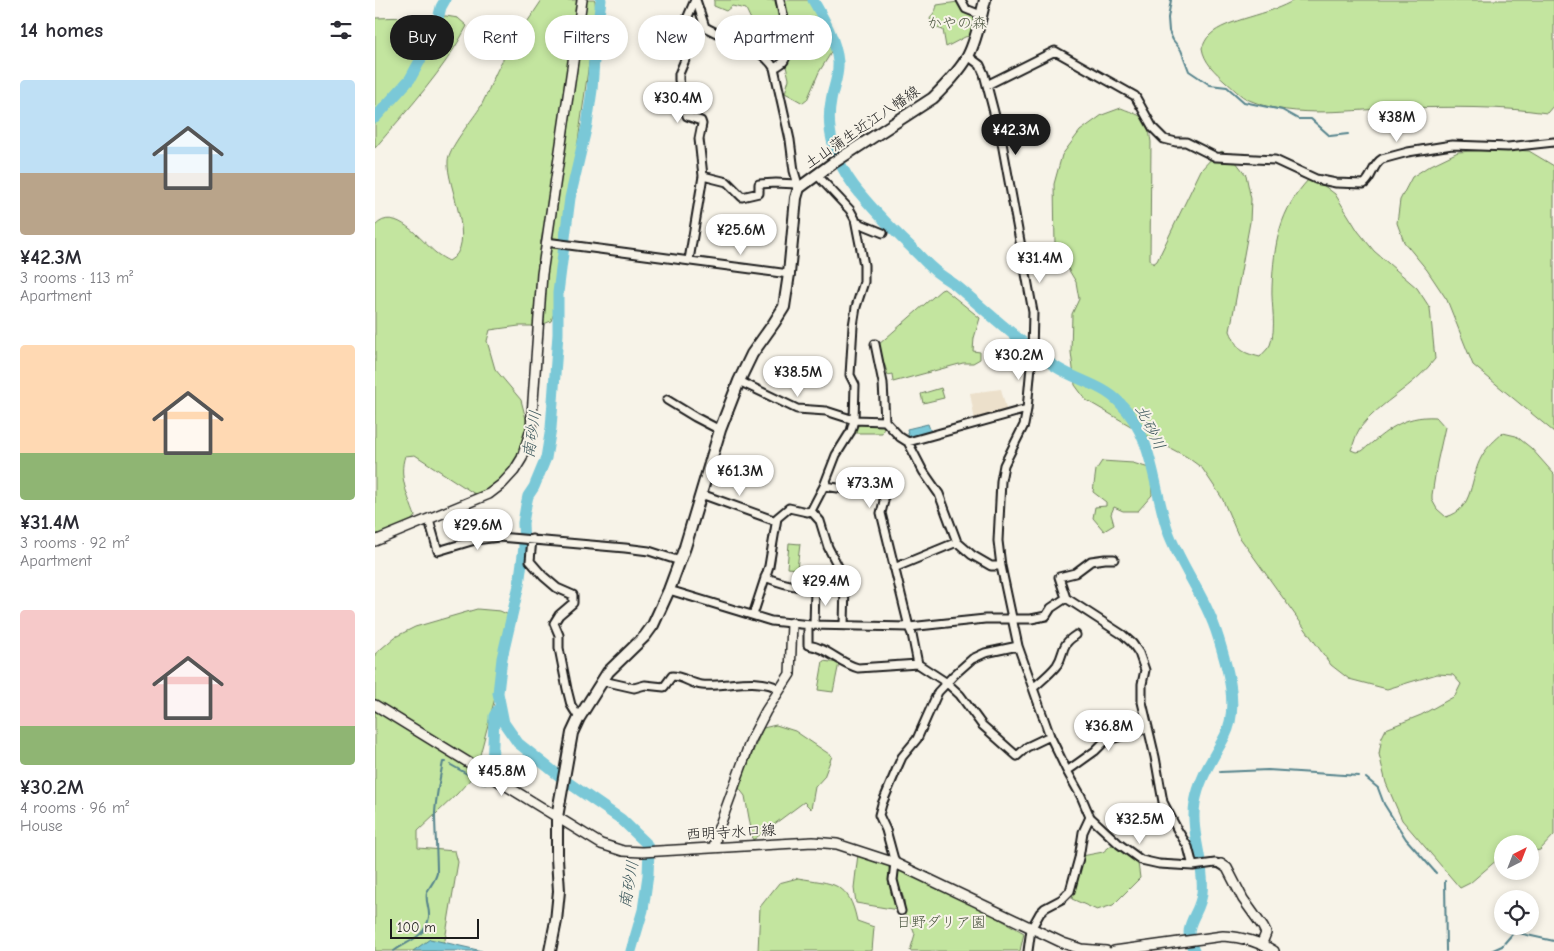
<!DOCTYPE html>
<html lang="en">
<head>
<meta charset="utf-8">
<style>
  body { margin:0; font-family:"Comic Neue","Klee One",sans-serif; background:#f2f2f3; color:#2b2b33; height:100vh; display:flex; flex-direction:column; font-size:19px; white-space:nowrap }
  * { box-sizing:border-box; margin:0 }
  p { font-size:16px; color:#7c7c81 }
  .icon { flex:none; width:28px; height:28px; fill:none; stroke:currentColor; stroke-width:2; stroke-linecap:round; stroke-linejoin:round }
  .map { position:relative; flex:1; overflow:hidden }
  .side { display:flex; flex-direction:column; background:#fff; width:375px }
  .side>* { flex:none }
  .hud { position:absolute; left:15px; top:15px; width:475px; height:45px; display:flex; gap:10px }
  .needle { width:32px; rotate:42deg }
  .buttons { position:absolute; left:1119px; top:835px; display:grid; gap:10px }
  .buttons a { display:grid; place-items:center; width:45px; height:45px; border-radius:50%; background:#fff; box-shadow:0 2px 8px #0003; font-size:25px }
  .scale { position:absolute; left:15px; bottom:12px; width:89px; box-sizing:border-box; padding-left:5px; border:2px solid #1c1c1c; border-top:0; font-size:14px; line-height:18px; white-space:nowrap; color:#1c1c1c; -webkit-text-stroke:4px #f7f3e8; paint-order:stroke }
  .price { position:absolute; translate:-50% -42px; padding:0 11px; border-radius:18px; background:#fff; color:#222; font-size:16px; line-height:32px; filter:drop-shadow(0 1px 2px #0008) }
  .price::after { content:''; position:absolute; left:50%; top:30px; width:15px; height:11px; margin-left:-8px; background:inherit; clip-path:polygon(0 0,100% 0,50% 100%) }
  .price.on { background:#1c1c1c; color:#fff }
  ul { padding:0; list-style:none }
  li { display:grid; align-content:center; gap:10px; height:265px; padding:0 20px }
  li span { display:grid; place-items:center; height:155px; border-radius:5px; color:#555 }
  li>.icon { margin-inline-start:auto }
  span .icon { width:90px; height:90px; fill:#fffc; stroke-width:1 }
  li b { font-size:21px }
  h2 { display:flex; justify-content:space-between; align-items:center; height:60px; padding:0 20px; font-size:21px }
  .tag { padding:0 18px; border-radius:22px; background:#fff; box-shadow:0 2px 8px #0003; font-size:18px; line-height:45px }
  .tag.on { background:#1c1c1c; color:#fff }
  main { display:flex; flex:1; min-height:0 }
  .map>svg:first-child { display:block }
</style>
</head>
<body>
<main>
<section class="side">
<h2>14 homes<svg class="icon" aria-label="filters" viewBox="0 0 24 24"><path d="M4 7h16M4 17h16"/><circle cx="9" cy="7" r="2"/><circle cx="15" cy="17" r="2"/></svg></h2>
<ul>
<li><span style="background:linear-gradient(#bfe0f5 60%,#b9a48a 0)"><svg class="icon" aria-label="home" viewBox="0 0 24 24"><path d="M3 11l9-7 9 7M6 9v11h12V9"/></svg></span><div><b>¥42.3M</b><p>3 rooms · 113 m²</p><p>Apartment</p></div></li>
<li><span style="background:linear-gradient(#ffd9b3 70%,#8fb573 0)"><svg class="icon" aria-label="home" viewBox="0 0 24 24"><path d="M3 11l9-7 9 7M6 9v11h12V9"/></svg></span><div><b>¥31.4M</b><p>3 rooms · 92 m²</p><p>Apartment</p></div></li>
<li><span style="background:linear-gradient(#f6c9c9 75%,#8fb573 0)"><svg class="icon" aria-label="home" viewBox="0 0 24 24"><path d="M3 11l9-7 9 7M6 9v11h12V9"/></svg></span><div><b>¥30.2M</b><p>4 rooms · 96 m²</p><p>House</p></div></li>
</ul>
</section>
<div class="map">
<svg width="1179" height="951" viewBox="0 0 1179 951">
  <rect width="100%" height="100%" fill="#f7f3e8"/>
  <filter id="ink" filterUnits="userSpaceOnUse"><feTurbulence type="fractalNoise" baseFrequency=".02" numOctaves="2"/><feDisplacementMap in="SourceGraphic" scale="10" xChannelSelector="R" yChannelSelector="G"/><feConvolveMatrix kernelMatrix="1 2 1 2 8 2 1 2 1" color-interpolation-filters="sRGB"/></filter>
  <g filter="url(#ink)">
    <!-- built -->
    <path fill="#ece0cb" d="M626 389 632 412 600 421 595 393Z"/>
    <!-- green -->
    <path fill="#c3e59f" stroke="#70805e" d="M167 0H220L221 13 179 313 176 321 164 326H144L115 330 112 341 120 369 146 400 153 427 150 449 129 483 106 498 40 455 30 456C23 476 33 496 40 516L30 529 0 542V226C20 204 46 241 61 253 65 256 70 259 74 261 104 245 71 186 73 161 73 148 99 118 106 106 114 91 119 75 127 61 139 40 154 20 167 0Z
      M339 0H435L442 12 459 45 454 56 444 72 432 100 428 103 410 93 414 79 403 32 395 27 379 26 371 9 357 6 351 11 339 6Z
      M919 0H1179V105L1172 113C1124 106 1076 107 1028 108 979 109 920 120 874 100 866 97 857 87 850 81 840 72 829 62 827 48 829 44 831 38 835 35 851 19 896 15 919 0Z
      M583 2 591 10 600 13 598 35 590 37 571 47 568 30 559 27 555 19C557 14 561 12 562 5Z
      M71 16 83 18 92 26C69 71 33 109 0 148V18Z
      M746 108C771 118 772 116 776 142L775 259 778 264 782 261 826 170 838 157 847 151 861 162 871 175 876 199 875 222 855 331C863 350 865 352 885 357 888 353 893 349 895 345 902 328 896 305 897 287 899 244 904 210 935 178L944 182 960 194 983 231 999 251 1042 288 1055 308 1060 359C1039 387 1006 401 985 428 981 434 979 443 976 450L981 452 987 451C1012 431 1027 415 1061 417L1070 427 1062 463 1057 495V500L1062 509 1071 517C1100 509 1094 478 1107 456 1112 447 1120 440 1128 433L1141 436 1156 448 1179 474V835L1165 850 1155 852V844H1128L1127 857 1123 859 1095 883 1085 888 1027 820 1011 783 1004 754 1007 737 1011 729 1046 715 1080 696 1086 684 1078 675 1062 674 1012 689 974 679 956 665 863 535 847 498 827 468 812 457 778 439 711 400 700 385 696 352 697 314 704 299 701 282 680 247 679 184 687 155 705 131 727 115Z
      M1127 149 1154 151 1179 166V432L1098 365 1072 300 1052 270 1029 242 1022 223 1025 200 1037 177 1054 166 1083 152Z
      M569 289 605 318 599 338 598 351 605 352V359L598 363H588L518 382 517 374 513 375 503 345 566 290Z
      M566 388 569 398 548 403 546 394Z
      M503 422 509 427 507 433H477L486 423Z
      M727 461 758 463 774 468 776 476 777 495 763 511H748L739 507 736 514 739 525 729 531 718 518 720 507 731 506V502L718 492 721 470Z
      M414 543 425 544 422 569 412 568Z
      M102 609 125 611 141 618 100 774 82 794 43 831V848L80 851 83 862 70 940 61 951H0V654L20 637 40 627Z
      M448 661 464 663 458 692 443 690Z
      M401 725 420 731 457 756 449 777 440 787 436 809 429 802 378 840 370 796 363 787 388 728Z
      M738 844 763 863 765 878 738 905 722 910 697 899 707 856 728 852Z
      M483 854 513 863 523 910 481 903 479 888Z
      M523 869 607 909 649 933 645 951H535L540 934 536 923 530 916 529 899 522 881Z
      M423 878C458 884 474 881 482 921L499 927 497 951H383L385 907 404 883Z"/>
    <!-- water -->
    <path fill="#7ac8d7" stroke="#54838c" d="M553 424 556 432 534 438 532 429Z
      M55 939 107 951H38Z"/>
    <g fill="none" stroke-linecap="round" stroke-linejoin="round">
      <!-- stream -->
      <path stroke="#54838c" stroke-width="2" d="M796 0 793 18 794 31 798 40 806 50 814 71 835 85 852 87 869 102 907 110 923 119H936L955 136 973 134
        M76 765 110 784 113 779
        M834 765 837 767
        M845 772 893 770 984 776
        M991 778 1003 788 1009 804 1031 839 1061 873
        M1070 881 1071 951
        M19 951C33 941 51 937 54 917 55 909 50 901 52 893 54 886 60 882 62 873 62 853 60 833 60 813 61 796 65 778 68 762H70
        M1116 951 1127 946 1139 932 1179 941"/>
      <!-- river -->
      <path stroke="#7ac8d7" stroke-width="11" d="M226 0 220 45 217 90 212 125 195 198 183 293V334L176 428 171 458 159 487 153 496 151 505 148 523 149 547 144 585 127 658 123 693 129 723 143 743 188 779 246 819 271 843 274 850 273 875 268 910 256 951
        M438 0C449 19 461 40 463 62 464 77 458 87 456 101 450 131 461 162 479 186 496 208 517 229 537 248 544 255 550 262 557 268 565 276 576 281 584 288 616 315 647 344 681 367 701 380 728 385 745 403 780 438 778 491 794 534 808 570 832 600 843 637 852 666 865 707 850 736 839 757 824 778 820 803 815 833 830 863 827 893 825 917 805 923 819 951
        M0 118 35 79 59 35 66 7 70 0
        M117 772 119 716 125 706"/>
      <!-- street casing -->
      <g stroke="#1c1c1c" stroke-width="11">
        <path id="street" d="M321 0 330 27C349 39 388 47 399 68
          M405 0C408 14 417 49 409 61 407 64 403 66 399 68L415 140 419 171 424 188
          M586 0 591 9 606 15
          M593 56 605 65 609 74 627 143 658 312 657 355 652 409 649 425 629 465 626 481 623 541 626 566 643 646 675 736 692 771 706 796 715 817 744 844 766 860 784 864 818 866 840 863 846 864
          M612 85 680 51 760 96 778 128 789 139 801 142H811L841 157 900 160 941 179 961 183 989 184C998 177 997 165 1007 159L1033 152 1077 145 1133 147 1179 142
          M328 176 352 182 367 197 384 193V184L401 183 422 184
          M481 222 508 233
          M171 242 414 274
          M314 260 328 176 324 139 327 124 326 121 312 116 304 80V74L315 48 314 40 310 28 311 21 320 0
          M500 344 508 383 510 421
          M364 381 422 409 451 411 479 420 510 421 525 437 533 442 548 471 564 494 582 542 597 555 616 566H626
          M292 400 320 417 345 430
          M533 442 652 409
          M449 486 484 491 507 490 509 501 506 513 534 627 537 634 543 664 572 683 585 695 607 725 642 756 652 747 675 736
          M326 494 401 521
          M436 511 449 486 461 455 476 431 479 420 480 385 475 375 478 326 481 307 489 282V265L480 219 475 210 442 175
          M436 511 445 521 453 547 468 576 470 583 469 625
          M54 520 63 551 100 540 124 537 250 548 274 551 305 561
          M157 539 155 561 168 576 182 588 198 595V603L184 615 179 623 184 635V648L192 689 196 705 204 718
          M739 559H730L716 561 700 573 684 577 691 598 748 635 757 643 764 653 770 670 767 684V702L780 757 788 802 802 829 813 847 818 866
          M519 568 582 542
          M390 577C419 589 439 589 470 590
          M294 590 396 621 436 625 534 627 610 619H656L671 616 676 608 691 598
          M378 615 394 566 402 518 414 508 432 512 436 511
          M433 625V645C453 648 464 663 483 668L543 664
          M439 625 440 589
          M228 681 259 688 270 685 289 687 297 676C308 676 316 684 327 685 351 687 383 676 405 689
          M658 688C666 681 676 673 682 665 691 651 684 646 701 635
          M692 771 720 751 730 741 773 728
          M526 911 518 880 520 863 511 830 504 815 507 804 523 766 527 757 542 739 563 692 579 675 597 659 610 653 643 646
          M653 951 656 929 665 913 670 908 687 899 695 891 704 858 708 832 715 817"/>
      </g>
      <!-- secondary casing -->
      <g stroke="#1c1c1c" stroke-width="12">
        <path id="secondary" d="M0 541 114 494 127 484 139 471 147 458 156 429 167 274 207 0
          M0 705 226 844 248 851 267 852 438 842 462 844 520 863 688 943 706 949 731 951
          M339 847 342 833 376 740 391 711 415 674 417 623
          M846 864 852 868 868 899 888 927 891 933 887 943
          M739 951 848 936C867 937 883 941 899 951"/>
      </g>
      <!-- primary casing -->
      <g stroke="#1c1c1c" stroke-width="14">
        <path id="primary" d="M175 951 181 921 184 891 182 858V817L197 733 204 718 233 672 270 636 278 625 294 590 310 547 345 430 364 381 377 354 399 323 409 307 414 274 421 198 424 188 458 163 558 98C570 86 585 71 593 56 602 39 605 19 610 0"/>
      </g>
      <!-- street -->
      <use href="#street" stroke="#f7f3e8" stroke-width="7"/>
      <!-- secondary -->
      <use href="#secondary" stroke="#f7f3e8" stroke-width="9"/>
      <!-- primary -->
      <use href="#primary" stroke="#f7f3e8" stroke-width="10"/>
    </g>
  </g>
  <g text-anchor="middle" stroke-width="4" stroke-linejoin="round" paint-order="stroke">
    <!-- park labels -->
    <g font-size="15" fill="#4e5843" stroke="#f7f3e8">
      <text x="582" y="28">かやの森</text>
      <text x="566" y="927">日野ダリア園</text>
    </g>
    <!-- street labels -->
    <g font-size="15" fill="#1c1c1c" stroke="#f7f3e8">
      <text transform="translate(487 127) rotate(-34)" y="5">土山蒲生近江八幡線</text>
      <text transform="translate(356 832) rotate(-3)" y="5">西明寺水口線</text>
    </g>
    <!-- water labels -->
    <g font-size="16" font-style="italic" fill="#3d585d" stroke="#f7f3e8">
      <text transform="translate(776 427) rotate(64)" y="6">北砂川</text>
      <text transform="translate(156 434) rotate(-81)" y="6">南砂川</text>
      <text transform="translate(253 884) rotate(-80)" y="6">南砂川</text>
    </g>
  </g>
</svg>
<div class="buttons">
<a><svg class="needle" viewBox="-14 -14 28 28"><path d="M0-13l5 13h-10z" fill="#e53935"/><path d="M0 13l5-13h-10z" fill="#7c7c81"/></svg></a>
<a><svg class="icon" aria-label="locate" viewBox="0 0 24 24"><circle cx="12" cy="12" r="6"/><path d="M12 2v4M12 18v4M2 12h4M18 12h4"/></svg></a>
</div>
<div class="scale">100 m</div>
<b class="price" style="left:303px;top:124px">¥30.4M</b>
<b class="price" style="left:1022px;top:143px">¥38M</b>
<b class="price on" style="left:641px;top:156px">¥42.3M</b>
<b class="price" style="left:366px;top:256px">¥25.6M</b>
<b class="price" style="left:665px;top:284px">¥31.4M</b>
<b class="price" style="left:644px;top:381px">¥30.2M</b>
<b class="price" style="left:423px;top:398px">¥38.5M</b>
<b class="price" style="left:365px;top:497px">¥61.3M</b>
<b class="price" style="left:495px;top:509px">¥73.3M</b>
<b class="price" style="left:103px;top:551px">¥29.6M</b>
<b class="price" style="left:451px;top:607px">¥29.4M</b>
<b class="price" style="left:734px;top:752px">¥36.8M</b>
<b class="price" style="left:127px;top:797px">¥45.8M</b>
<b class="price" style="left:765px;top:845px">¥32.5M</b>
<div class="hud">
<a class="tag on">Buy</a>
<a class="tag">Rent</a>
<a class="tag">Filters</a>
<a class="tag">New</a>
<a class="tag">Apartment</a>
</div>
</div>
</main>
</body>
</html>
